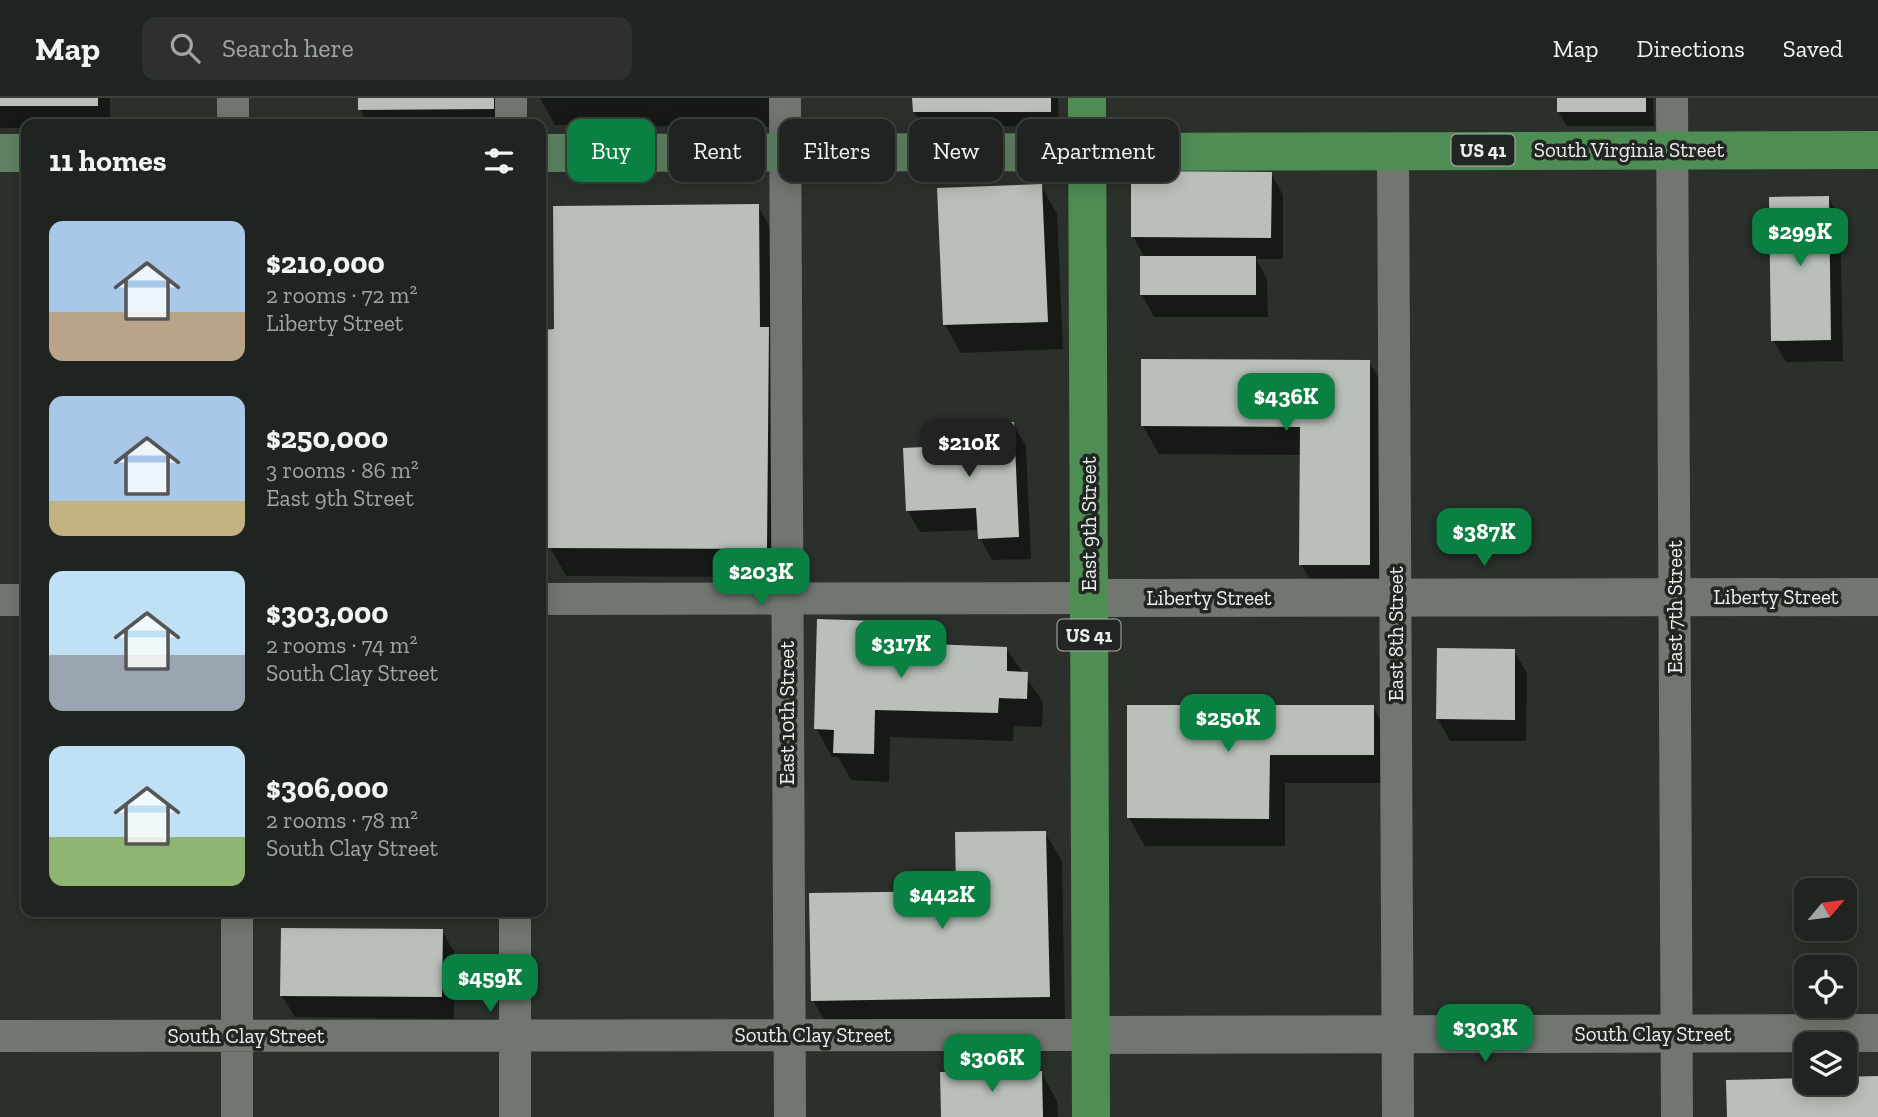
<!DOCTYPE html>
<html lang="en">
<head>
<meta charset="utf-8">
<style>
  body { margin:0; font-family:"Zilla Slab",serif; background:#2d302d; color:#f1f3f6; height:100vh; display:flex; flex-direction:column; font-size:26px; white-space:nowrap }
  * { box-sizing:border-box; margin:0 }
  p { font-size:23px; color:#a2a4a5 }
  .icon { flex:none; width:38px; height:38px; fill:none; stroke:currentColor; stroke-width:2; stroke-linecap:round; stroke-linejoin:round }
  .map { position:relative; flex:1; overflow:hidden }
  .drawer { position:absolute; left:21px; top:21px; width:525px; height:798px; display:flex; flex-direction:column; background:#202420; border-radius:14px; box-shadow:0 4px 18px #0003,0 0 0 2px #3d413e }
  .drawer>* { flex:none }
  .banner { position:absolute; left:567px; top:21px; width:665px; height:63px; display:flex; gap:14px }
  .needle { width:46px; rotate:61deg }
  .tools { position:absolute; left:1794px; top:780px; display:grid; gap:14px }
  .tools a { display:grid; place-items:center; width:63px; height:63px; border-radius:14px; background:#202420; box-shadow:0 4px 18px #0003,0 0 0 2px #3d413e; font-size:35px }
  .price { position:absolute; translate:-50% -60px; padding:0 16px; border-radius:14px; background:#0b8043; color:#fff; font-size:23px; line-height:46px; filter:drop-shadow(0 2px 4px #0008) }
  .price::after { content:''; position:absolute; left:50%; top:42px; width:21px; height:16px; margin-left:-10px; background:inherit; clip-path:polygon(0 0,100% 0,50% 100%) }
  .price.on { background:#222; color:#fff }
  ul { padding:0; list-style:none }
  li { display:flex; align-items:center; gap:21px; height:175px; padding:0 28px }
  li span { display:grid; place-items:center; flex:none; width:196px; height:140px; border-radius:14px; color:#555 }
  li>.icon { margin-inline-start:auto }
  span .icon { width:84px; height:84px; fill:#fffc; stroke-width:1 }
  li b { font-size:30px }
  h2 { display:flex; justify-content:space-between; align-items:center; height:84px; padding:0 28px; font-size:30px }
  .pill { padding:0 24px; border-radius:14px; background:#202420; box-shadow:0 4px 18px #0003,0 0 0 2px #3d413e; font-size:24px; line-height:63px }
  .pill.on { background:#0b8043; color:#fff }
  header { display:flex; align-items:center; gap:42px; box-sizing:border-box; height:98px; padding:0 35px; background:#202420; border-bottom:2px solid #3d413e }
  header strong { font-size:33px }
  nav { display:flex; gap:38px; margin-inline-start:auto; font-size:24px }
  .search { width:490px; height:63px; background:#2d302d; display:flex; align-items:center; gap:18px; box-sizing:border-box; padding:0 24px; border-radius:14px; color:#a2a4a5; font-size:26px }
  .map>svg:first-child { display:block }
</style>
</head>
<body>
<header>
<strong>Map</strong>
<div class="search"><svg class="icon" aria-label="search" viewBox="0 0 24 24"><circle cx="10" cy="10" r="6"/><path d="M15 15l6 6"/></svg>Search here</div>
<nav><a>Map</a><a>Directions</a><a>Saved</a></nav>
</header>
<div class="map">
<svg width="1878" height="1019" viewBox="0 0 1878 1019">
  <rect width="100%" height="100%" fill="#2b302b"/>
  <!-- shadow -->
  <path fill="#0007" d="M0 0H110V26H26V30H0Z
    M360 0H505V26H368L360 11Z
    M540 0H788V29L555 27Z
    M914 0H1058L1059 28H923L914 14Z
    M1558 0H1653L1654 28H1567L1558 13Z
    M1271 75 1283 97V161H1256L1267 181 1268 219H1154L1142 197 1145 160 1133 138Z
    M1041 88 1057 116 1063 251 961 255 945 227Z
    M1828 99 1840 121 1843 263 1786 264 1773 242Z
    M758 108 774 136 782 479 566 478 550 449 556 233Z
    M1369 264 1386 292V495L1317 494 1301 466V357L1159 356 1143 328Z
    M1013 326 1026 348 1031 461 992 462 980 440 979 432 920 434 907 412 969 349Z
    M878 524 891 546 1006 550 1043 604 1042 629 1014 628 1013 643 890 639 889 684 851 682 838 659H832L816 630Z
    M1514 553 1527 575 1526 643H1450L1438 621Z
    M1373 609 1389 637V685H1285V748H1145L1129 720Z
    M1045 735 1062 763 1065 927 829 931 813 902 958 794Z
    M442 833 454 854V921L295 919 282 898Z
    M1041 974 1057 1003 1058 1019H942Z"/>
  <!-- building -->
  <path fill="#b9bfb9" d="M0 0H98V8H0Z
    M358 0H494V11L358 12Z
    M912 0H1051V14H913Z
    M1557 0H1646V14H1557Z
    M1131 73 1272 74 1271 140 1131 139Z
    M1042 86 1048 224 943 227 937 90Z
    M1829 98 1831 242 1771 243 1769 99Z
    M759 106 760 229H769L767 451 548 450 544 232 554 231 553 108Z
    M1140 158H1256V197H1140Z
    M1141 261 1370 262V467H1299L1300 329 1141 328Z
    M1014 324 1019 439 978 441 976 410 906 413 903 350 967 347V326Z
    M817 521 879 523 878 544 1007 549V573L1028 574 1027 601 999 600 998 615 875 612 874 656 833 655 834 632 814 631Z
    M1437 550 1515 551V622L1436 621Z
    M1127 607H1374V657H1270L1269 721 1127 720Z
    M1046 733 1050 899 811 903 809 795 956 793 955 734Z
    M281 830 443 831 442 899 280 898Z
    M1042 973 1043 1019H941L940 974Z
    M1878 978V1019H1727L1726 982 1806 980V985H1844V979Z"/>
  <g fill="none" stroke-linecap="round" stroke-linejoin="round">
    <!-- minor -->
    <path stroke="#717671" stroke-width="32" d="M233 0V26
      M511 0V26
      M785 0 790 1019
      M1672 0 1677 1019
      M1393 53 1398 1019
      M541 501 1089 500
      M0 502H26
      M515 814V1019
      M0 938 1091 937
      M237 1019V814"/>
    <!-- tertiary -->
    <path stroke="#717671" stroke-width="38" d="M1089 500 1878 499
      M1091 937 1878 935"/>
    <!-- secondary -->
    <path stroke="#608263" stroke-width="38" d="M0 55H26
      M541 55 1087 54"/>
    <!-- primary -->
    <path stroke="#4e8e55" stroke-width="38" d="M1087 0 1091 1019
      M1087 54 1878 52"/>
  </g>
  <g text-anchor="middle" stroke-width="7" stroke-linejoin="round" paint-order="stroke">
    <!-- shield labels -->
    <g fill="#222622" stroke="#afb3af" stroke-width="2">
      <rect x="1451.5" y="36.5" width="63" height="31" rx="5"/>
      <rect x="1057.5" y="521.5" width="63" height="31" rx="5"/>
    </g>
    <g font-size="19" font-weight="bold" fill="#ecefec">
      <text x="1483" y="59">US 41</text>
      <text x="1089" y="544">US 41</text>
    </g>
    <!-- street labels -->
    <g font-size="21" fill="#ecefec" stroke="#222622">
      <text x="1629" y="59">South Virginia Street</text>
      <text transform="translate(1089 426) rotate(-90)" y="7">East 9th Street</text>
      <text x="1776" y="506">Liberty Street</text>
      <text x="1209" y="507">Liberty Street</text>
      <text transform="translate(1675 509) rotate(-90)" y="7">East 7th Street</text>
      <text transform="translate(1396 536) rotate(-90)" y="7">East 8th Street</text>
      <text transform="translate(787 615) rotate(-90)" y="7">East 10th Street</text>
      <text x="1653" y="943">South Clay Street</text>
      <text x="813" y="944">South Clay Street</text>
      <text x="246" y="945">South Clay Street</text>
    </g>
  </g>
</svg>
<div class="tools">
<a><svg class="needle" viewBox="-14 -14 28 28"><path d="M0-13l5 13h-10z" fill="#e53935"/><path d="M0 13l5-13h-10z" fill="#a2a4a5"/></svg></a>
<a><svg class="icon" aria-label="locate" viewBox="0 0 24 24"><circle cx="12" cy="12" r="6"/><path d="M12 2v4M12 18v4M2 12h4M18 12h4"/></svg></a>
<a><svg class="icon" aria-label="layers" viewBox="0 0 24 24"><path d="M12 4l9 5-9 5-9-5zM3 14l9 5 9-5"/></svg></a>
</div>
<b class="price" style="left:1800px;top:170px">$299K</b>
<b class="price" style="left:1286px;top:335px">$436K</b>
<b class="price on" style="left:969px;top:381px">$210K</b>
<b class="price" style="left:1484px;top:470px">$387K</b>
<b class="price" style="left:761px;top:510px">$203K</b>
<b class="price" style="left:901px;top:582px">$317K</b>
<b class="price" style="left:1228px;top:656px">$250K</b>
<b class="price" style="left:942px;top:833px">$442K</b>
<b class="price" style="left:490px;top:916px">$459K</b>
<b class="price" style="left:1485px;top:966px">$303K</b>
<b class="price" style="left:992px;top:996px">$306K</b>
<div class="banner">
<a class="pill on">Buy</a>
<a class="pill">Rent</a>
<a class="pill">Filters</a>
<a class="pill">New</a>
<a class="pill">Apartment</a>
</div>
<section class="drawer">
<h2>11 homes<svg class="icon" aria-label="filters" viewBox="0 0 24 24"><path d="M4 7h16M4 17h16"/><circle cx="9" cy="7" r="2"/><circle cx="15" cy="17" r="2"/></svg></h2>
<ul>
<li><span style="background:linear-gradient(#a9c7e8 65%,#b9a48a 0)"><svg class="icon" aria-label="home" viewBox="0 0 24 24"><path d="M3 11l9-7 9 7M6 9v11h12V9"/></svg></span><div><b>$210,000</b><p>2 rooms · 72 m²</p><p>Liberty Street</p></div></li>
<li><span style="background:linear-gradient(#a9c7e8 75%,#c2b280 0)"><svg class="icon" aria-label="home" viewBox="0 0 24 24"><path d="M3 11l9-7 9 7M6 9v11h12V9"/></svg></span><div><b>$250,000</b><p>3 rooms · 86 m²</p><p>East 9th Street</p></div></li>
<li><span style="background:linear-gradient(#bfe0f5 60%,#9aa5b1 0)"><svg class="icon" aria-label="home" viewBox="0 0 24 24"><path d="M3 11l9-7 9 7M6 9v11h12V9"/></svg></span><div><b>$303,000</b><p>2 rooms · 74 m²</p><p>South Clay Street</p></div></li>
<li><span style="background:linear-gradient(#bfe0f5 65%,#8fb573 0)"><svg class="icon" aria-label="home" viewBox="0 0 24 24"><path d="M3 11l9-7 9 7M6 9v11h12V9"/></svg></span><div><b>$306,000</b><p>2 rooms · 78 m²</p><p>South Clay Street</p></div></li>
</ul>
</section>
</div>
</body>
</html>
